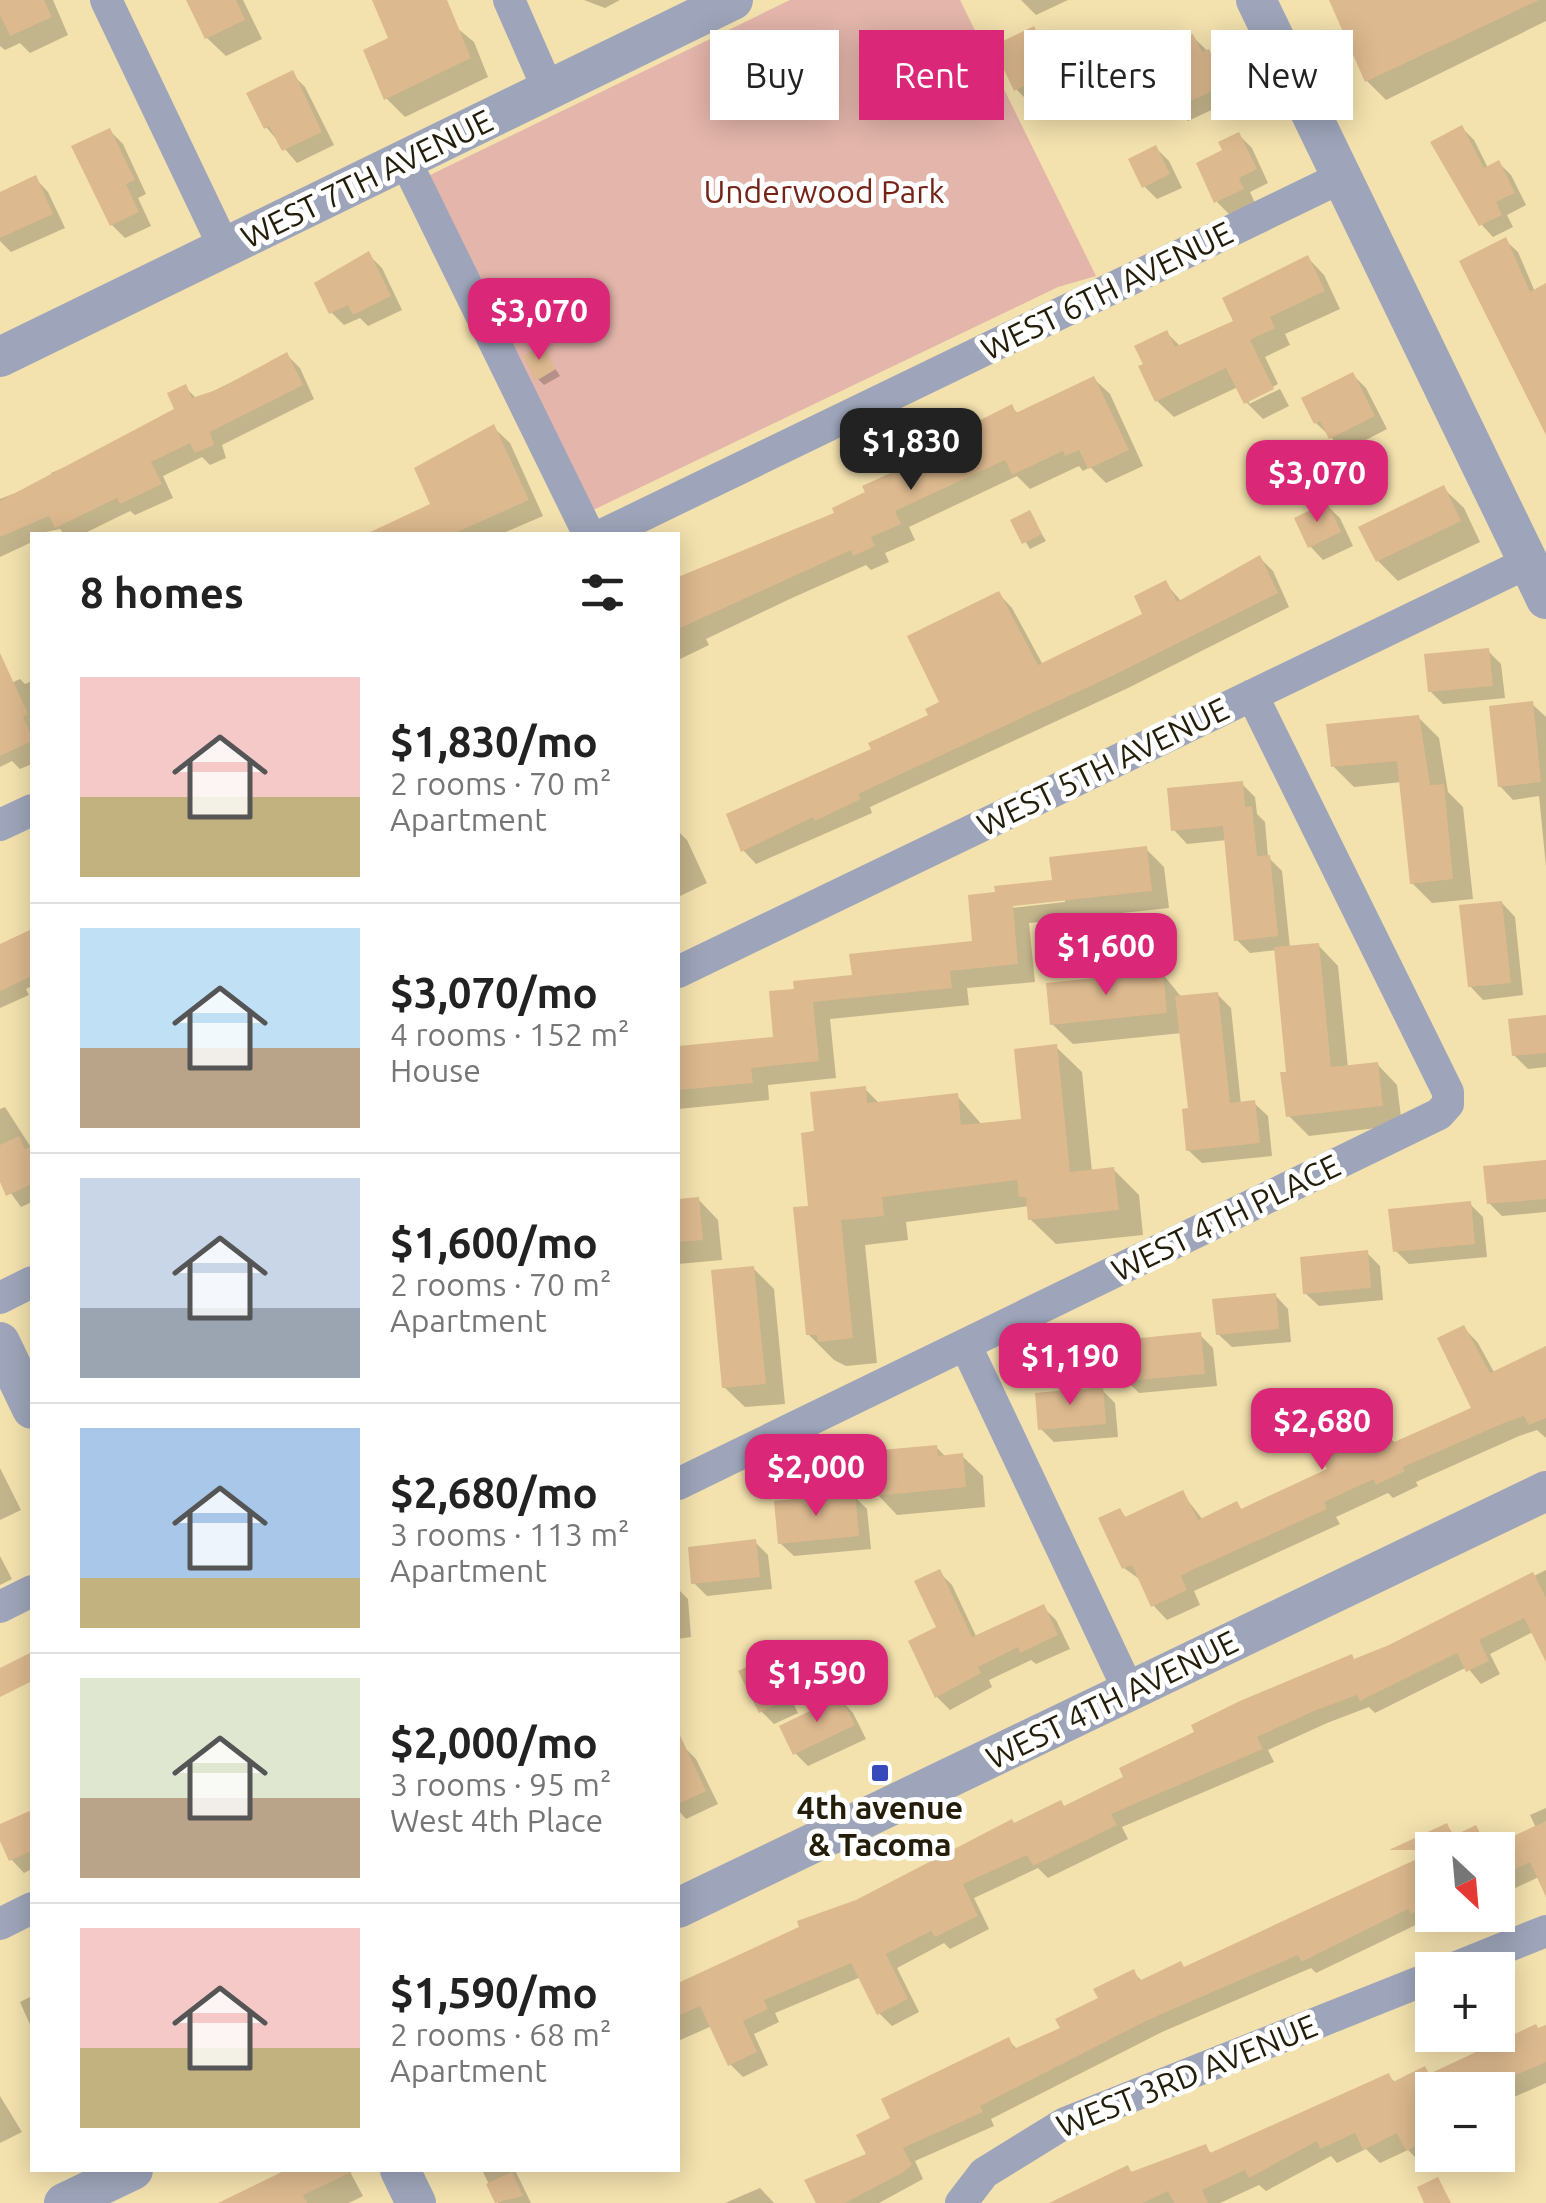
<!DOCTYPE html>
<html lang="en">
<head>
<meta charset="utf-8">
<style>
  body { margin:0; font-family:Ubuntu,sans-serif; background:#f6f6f6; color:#222; height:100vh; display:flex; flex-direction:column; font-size:38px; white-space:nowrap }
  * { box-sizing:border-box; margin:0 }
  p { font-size:32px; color:#767676 }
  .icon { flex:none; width:55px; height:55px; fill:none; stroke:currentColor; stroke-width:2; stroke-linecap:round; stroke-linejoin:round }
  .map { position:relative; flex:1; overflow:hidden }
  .panel { position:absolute; left:30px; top:532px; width:650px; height:1640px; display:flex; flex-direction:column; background:#fff; border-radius:0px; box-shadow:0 5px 25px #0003 }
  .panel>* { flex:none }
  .hud { position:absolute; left:710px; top:30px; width:685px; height:90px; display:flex; gap:20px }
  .needle { width:65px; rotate:154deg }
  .controls { position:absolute; left:1415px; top:1832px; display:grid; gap:20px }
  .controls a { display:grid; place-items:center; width:100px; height:100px; border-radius:0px; background:#fff; box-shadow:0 5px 25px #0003; font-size:50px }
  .price { position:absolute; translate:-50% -85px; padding:0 22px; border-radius:20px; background:#db2777; color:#fff; font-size:32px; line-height:65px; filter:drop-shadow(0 2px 5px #0008) }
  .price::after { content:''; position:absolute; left:50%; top:60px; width:30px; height:22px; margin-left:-15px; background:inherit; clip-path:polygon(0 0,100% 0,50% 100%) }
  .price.selected { background:#222; color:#fff }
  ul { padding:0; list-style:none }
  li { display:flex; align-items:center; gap:30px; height:250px; padding:0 50px }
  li+li { border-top:2px solid #e0e0e0 }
  li span { display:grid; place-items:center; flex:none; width:280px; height:200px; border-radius:0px; color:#555 }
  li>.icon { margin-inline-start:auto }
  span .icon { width:120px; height:120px; fill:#fffc; stroke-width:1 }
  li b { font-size:42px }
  h2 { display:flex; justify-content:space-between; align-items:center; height:120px; padding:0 50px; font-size:42px }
  .tag { padding:0 35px; border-radius:0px; background:#fff; box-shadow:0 5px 25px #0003; font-size:35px; line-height:90px }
  .tag.selected { background:#db2777; color:#fff }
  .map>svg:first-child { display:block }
</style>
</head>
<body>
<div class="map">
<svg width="1546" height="2203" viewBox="0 0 1546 2203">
  <rect width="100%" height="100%" fill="#f3e1ae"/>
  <!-- green -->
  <path fill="#e3b5ab" d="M790 0H960L1096 276 1058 287 589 512 424 178Z"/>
  <!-- shadow -->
  <path fill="#0003" fill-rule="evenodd" d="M0 0H53L68 35 30 53 20 43 5 50 0 46Z
    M189 0H243L262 39 226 56 207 38Z
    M374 0H423L474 42 488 77 405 117 386 98 391 39Z
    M584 0H583H620L605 8Z
    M1021 0H1068L1036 15Z
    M1341 0H1546V21L1386 100 1367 81 1334 4Z
    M1033 29 1046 42 1066 85 1030 103 1016 89Z
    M1193 37 1222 65 1237 98 1188 121 1175 108 1171 71Z
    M292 74 305 87 334 145 297 163 266 127Z
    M1462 128 1474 140 1488 168 1499 163 1511 175 1526 205 1507 215 1513 227 1493 237 1481 224Z
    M110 131 123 144 146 194 138 198 151 226 125 238 112 225Z
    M1239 135 1252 148 1268 183 1250 192 1255 203 1230 215 1217 202 1225 151Z
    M1156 148 1169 161 1182 188 1157 199 1144 186Z
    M35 178 48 192 65 228 11 252 0 241V195Z
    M1505 240 1518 252 1535 292 1546 286V424Z
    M369 255 382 268 402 310 368 326 360 318 344 325 331 312Z
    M1308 258 1324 275 1340 309 1285 334 1290 345 1265 357 1278 384 1249 399V404L1280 389 1289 406 1263 419 1246 402 1238 387 1174 417 1157 401 1167 333 1181 347 1237 322Z
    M542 348 560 376 544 385 538 379Z
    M287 355 300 368 314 399 222 445 226 458 210 465 202 457 163 476 173 498 135 515 130 511 81 535H65L60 529 32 535V542L0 557V499L54 478 51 473 126 442 178 411 185 387 197 399Z
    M1353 375 1366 388 1387 429 1345 451 1316 423Z
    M1094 379 1110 394 1143 466 1106 483 1090 467 1083 471 1079 466 1030 489 1017 476 909 527 915 540 885 553 889 562 871 570 866 565 792 598 706 639 709 645 678 660V588L837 514 1011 407 1019 414Z
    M494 428 510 443 543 516 499 535H370L433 505Z
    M1443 488 1464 508 1480 542 1398 581 1378 561Z
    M1326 505 1340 518 1353 546 1323 560 1310 546Z
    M1029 513 1046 541 1030 549 1013 521Z
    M1260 558 1273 571 1289 607 1126 689 870 807 872 813 756 864 743 850 874 750 932 716 999 594 1012 608 1043 665 1146 615 1166 584 1182 602Z
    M1488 651 1501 664 1505 698 1443 704 1430 691Z
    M20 679 25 684 32 681V764L20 769 12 761 0 767V688Z
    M1532 704 1546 717V866L1539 796 1513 800 1500 786Z
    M1418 717 1439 738 1448 792 1463 807 1473 899 1432 903 1412 883 1402 782 1354 787 1333 766Z
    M1242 784 1255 797 1257 814 1265 822 1268 857 1282 871 1290 948 1318 945 1338 966 1348 1068 1377 1064 1397 1085 1402 1125 1309 1136 1288 1115 1289 1074 1277 950 1250 953 1237 940 1227 840 1187 844 1174 830Z
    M678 831 687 840 707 883 678 897Z
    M1146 849 1164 867 1169 908 1029 923 1035 982 967 988 969 1005 830 1019 836 1078 768 1085 769 1100 678 1109V1049L776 1039 796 991 975 943 971 897 1054 882ZM1065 898V902L1002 909 1001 904Z
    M1502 903 1515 917 1523 995 1483 1000 1470 986Z
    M32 931V986L26 989 29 995 0 1008V947Z
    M1162 973 1182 998 1217 994 1231 1008 1241 1105 1254 1103 1268 1116 1272 1156 1202 1163 1188 1150 1190 1110 1182 1033 1073 1044 1052 1024Z
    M1546 1018V1067L1528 1069 1514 1055Z
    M1056 1047 1082 1072 1092 1172 1114 1170 1139 1195 1143 1235 1056 1244 1030 1219 1029 1206 906 1222 908 1240 865 1245 877 1363 846 1366 834 1360 808 1334 817 1134 865 1089 880 1104 957 1096 983 1126 1023 1122Z
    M5 1107 32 1149V1202L21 1207 0 1178V1109Z
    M1546 1162V1212L1502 1216 1489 1203Z
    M698 1199 718 1220 722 1260 678 1264V1201Z
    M1470 1204 1483 1217 1487 1257 1409 1264 1395 1250Z
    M1367 1253 1380 1266 1383 1300 1319 1306 1305 1293Z
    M754 1269 774 1289 785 1404 745 1407 724 1387Z
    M1275 1295 1288 1309 1291 1342 1232 1347 1218 1334Z
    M1464 1328 1478 1343 1495 1374 1546 1349V1438L1537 1430 1519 1436 1416 1482 1418 1486 1393 1498 1388 1493 1336 1517 1340 1524 1194 1591 1200 1605 1167 1620 1153 1605 1142 1581 1124 1568 1119 1511 1128 1519 1182 1493 1203 1520 1236 1504 1243 1511 1331 1470 1324 1396 1338 1411 1352 1439 1371 1430 1379 1438 1386 1434 1396 1444 1475 1410Z
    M1200 1335 1213 1348 1217 1386 1139 1393 1126 1380Z
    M1102 1390 1115 1403 1118 1437 1054 1442 1041 1429Z
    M936 1447 946 1457 962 1456 983 1476 985 1507 897 1515 877 1494Z
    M0 1468 21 1510 0 1520Z
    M854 1496 867 1509 871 1549 794 1556 780 1543Z
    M755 1542 768 1555 772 1589 707 1596 694 1583Z
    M0 1556 12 1579 0 1585Z
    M1546 1570V1645L1533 1632 1490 1654 1500 1674 1481 1684 1467 1667 1375 1713 1369 1707 1327 1723 1268 1750 1274 1762 1122 1827 1128 1839 1048 1878 1038 1868 974 1898 989 1929 950 1949 944 1943 897 1968 919 2012 892 2026 879 2013 861 1977 775 2013 779 2022 754 2034 768 2065 743 2077 730 2064 712 2026 678 2041V1986L1015 1826 1066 1808Z
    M939 1572 952 1585 977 1638 1043 1607 1056 1620 1070 1649 1036 1664 1031 1660 989 1680 992 1687 950 1710 937 1697 911 1642 940 1628Z
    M678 1589 688 1599 691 1637 678 1639Z
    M766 1660 779 1673 798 1713 774 1724 761 1711Z
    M840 1699 853 1713 866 1739 808 1766 795 1753Z
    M682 1745 696 1759 718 1804 686 1819 678 1810V1748Z
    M1546 1808V1881L1541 1876 1498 1896V1850L1432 1853 1425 1836 1446 1826 1457 1837 1475 1828 1492 1848 1536 1828 1530 1815Z
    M32 1812V1869L24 1873 11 1859 0 1827Z
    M1432 1855V1915H1455L1426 1926 1422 1922 1316 1973 1311 1968 1162 2032 991 2119 994 2126 915 2161 923 2179 879 2203H818L869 2155 894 2119 1008 2040 1018 2050 1063 2029 1133 1972 1143 1982 1185 1969Z
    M32 1996V2029L20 2002Z
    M1546 2028V2083L1498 2104V2090H1432V2155H1442L1423 2165 1408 2150 1380 2163 1366 2149 1337 2163 1331 2156 1266 2191 1259 2185 1220 2203H1091L1127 2168 1134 2174 1205 2147 1212 2154 1388 2076 1396 2083 1425 2069 1431 2076Z
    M0 2096 22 2132 0 2143Z
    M292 2170H349L363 2196 349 2203H255Z
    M482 2170H515L531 2203H498Z
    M760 2188 774 2203H725Z"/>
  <!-- building -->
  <path fill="#dcb98f" d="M0 0H44L52 17 10 36 0 15Z
    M186 0H236L245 20 205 39Z
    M372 0H447L471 58 384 100 363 50 388 38Z
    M1329 0H1539L1365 82Z
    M1034 26 1054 71 1014 91 993 46Z
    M1193 34 1202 52 1209 49 1226 85 1173 109 1162 86 1160 74 1168 70 1158 50Z
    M293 70 322 132 282 151 269 126 264 129 246 93Z
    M1462 125 1484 168 1499 160 1515 193 1496 202 1502 215 1479 226 1430 142Z
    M110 128 135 180 126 184 139 212 110 226 71 146Z
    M1239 132 1257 169 1239 178 1244 189 1214 203 1196 163 1222 150 1218 142Z
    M1156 145 1170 174 1142 188 1128 159Z
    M36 175 53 214 0 238V192Z
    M1506 237 1530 292 1546 283V435L1459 261Z
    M369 251 391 296 353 315 348 305 329 314 314 283Z
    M1308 255 1325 291 1270 317 1275 328 1250 340 1274 389 1244 404 1226 368 1155 402 1138 366 1143 364 1134 346 1167 330 1175 347 1233 321 1222 298Z
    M543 345 556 369 536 381 523 356Z
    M287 352 303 385 210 432 214 445 195 453 190 443 151 462 162 484 120 504 117 498 55 528 49 516 0 537V501L174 409 167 393 186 384 192 398 219 389Z
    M1353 372 1375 416 1329 439 1320 421 1314 424 1301 398Z
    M1094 376 1129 450 1088 469 1079 450 1065 456 1063 451 1012 475 1005 460 895 511 901 524 871 537 875 546 853 556 851 550 678 629V577L834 513 832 508 865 492 862 486 893 472 890 466 1012 404 1016 413Z
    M494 424 529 500 450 535H364L430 504 414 468Z
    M1444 485 1461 521 1376 562 1358 527Z
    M1327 502 1341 532 1308 548 1294 518Z
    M1030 510 1042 534 1022 544 1010 520Z
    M1260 555 1278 593 1112 676 858 794 861 799 815 821 813 817 741 852 726 814 871 749 868 743 928 715 925 709 939 702 907 636 999 591 1038 665 1142 614 1134 596 1166 580 1177 602Z
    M1489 648 1493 686 1428 692 1424 654Z
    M0 653 28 714 23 717 32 737V741L0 756Z
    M1533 701 1541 782 1498 787 1489 706Z
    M1419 715 1430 785 1444 784 1453 879 1410 884 1397 761 1331 767 1326 724Z
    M1243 781 1245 807 1252 806 1257 856 1270 855 1278 936 1234 941 1223 826 1171 831 1167 788Z
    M1147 846 1152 891 1013 906 1018 964 950 971 952 988 813 1002 819 1061 751 1068 753 1083 678 1090V1046L773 1037 769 991 794 989 793 981 852 975 849 954 972 941 968 895 995 892 994 886 1052 880 1049 857Z
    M1502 901 1511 983 1468 987 1459 905Z
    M32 929V976L0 991V944Z
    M1319 943 1331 1067 1378 1062 1383 1106 1286 1117 1280 1072H1286L1274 947Z
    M1163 971 1167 1013 1050 1025 1046 983Z
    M1218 992 1230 1103 1255 1100 1260 1143 1186 1151 1182 1109 1188 1108 1175 996Z
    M1546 1015V1053L1512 1056 1508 1019Z
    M1057 1044 1070 1172 1114 1167 1119 1210 1028 1220 1026 1197H1019L1017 1180 882 1197 884 1216 841 1220 853 1338 818 1342 817 1335H806L793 1207 808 1206 801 1133 814 1131 810 1092 866 1086 867 1103 958 1093 961 1125 1021 1119 1014 1049Z
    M19 1136 25 1149 32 1146V1184L6 1196 0 1182V1145Z
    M1546 1160V1199L1487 1204 1483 1166Z
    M699 1197 703 1240 678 1242V1199Z
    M1471 1201 1475 1244 1393 1252 1388 1209Z
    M1368 1250 1371 1288 1303 1294 1300 1257Z
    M754 1266 766 1384 722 1388 711 1270Z
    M1276 1293 1279 1329 1216 1335 1212 1299Z
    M1464 1325 1490 1373 1546 1346V1418L1529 1425 1524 1416 1504 1423 1403 1467 1405 1471 1376 1485 1374 1479 1324 1502 1327 1509 1190 1571 1181 1576 1187 1590 1151 1607 1132 1565 1122 1569 1098 1518 1120 1508 1125 1517 1183 1490 1198 1520 1237 1501 1241 1509 1327 1469 1297 1406 1324 1394 1346 1439 1372 1427 1376 1436 1386 1431 1392 1443 1471 1408 1437 1338Z
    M1201 1332 1205 1374 1124 1381 1120 1340Z
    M1103 1387 1106 1424 1038 1430 1035 1393Z
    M937 1445 938 1456 963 1453 966 1487 875 1496 870 1451Z
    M855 1493 859 1536 778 1544 774 1501Z
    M756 1539 760 1577 691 1584 688 1547Z
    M940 1569 972 1637 1044 1604 1058 1635 1020 1653 1018 1647 978 1667 981 1673 935 1698 908 1641 936 1627 914 1581Z
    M1533 1572 1546 1598V1662L1524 1618 1479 1640 1489 1661 1466 1672 1457 1653 1360 1701 1357 1695 1314 1711 1257 1737 1263 1749 1111 1814 1117 1825 1033 1866 1027 1855 963 1884 978 1916 935 1937 931 1931 886 1954 908 1999 877 2015 851 1963 764 2000 768 2009 743 2021 757 2052 728 2066 700 2006 678 2016V1983L799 1927 797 1921 856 1900 1012 1819 1014 1823 1061 1800 1064 1806 1123 1777 1119 1768 1194 1732 1191 1725 1240 1701 1352 1654 1354 1659 1389 1645Z
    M32 1652V1681L0 1697V1668Z
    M766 1657 787 1699 759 1713 738 1671Z
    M841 1696 855 1725 793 1755 779 1726Z
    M678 1731 706 1791 678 1804Z
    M32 1810V1851L9 1861 0 1841V1824Z
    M1546 1821V1897L1530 1862 1498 1877V1843Z
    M1447 1823 1453 1836 1476 1825 1488 1850H1389Z
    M1432 1852V1904L1411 1914 1408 1909 1301 1962 1298 1955 1148 2020 980 2106 983 2112 903 2148 912 2165 902 2173 845 2203H816L804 2180 866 2154 856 2135 890 2118 881 2099 1009 2037 1014 2049 1060 2028 1055 2019 1098 1998 1093 1989 1134 1969 1139 1981 1181 1961 1184 1967Z
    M1536 2024 1538 2028 1546 2025V2062L1481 2090H1432V2138L1406 2151 1397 2133 1363 2150 1355 2133 1320 2149 1317 2141 1249 2178 1245 2170 1202 2190 1208 2203H1174L1168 2191 1143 2203H1049L1128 2165 1131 2172 1206 2144 1210 2153 1389 2073 1393 2082 1425 2066 1429 2074Z
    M286 2170H356L303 2195 307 2203H218Z
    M512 2172 523 2196 495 2203 486 2184Z
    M1438 2177 1451 2203H1424L1417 2187Z"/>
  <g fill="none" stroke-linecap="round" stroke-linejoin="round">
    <!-- minor -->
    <path stroke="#9ea5ba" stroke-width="32" d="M106 0 225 249
      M509 0 548 89
      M405 160 589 535
      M602 535 1342 177
      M0 825 32 810
      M678 972 1529 562
      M0 1298 32 1282
      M966 1346 1129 1691
      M678 1484 1439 1114 1448 1104V1092L1252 695
      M0 1607 32 1591
      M0 1924 32 1908
      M1449 1970 1546 1931
      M961 2203 984 2173 1065 2123 1432 1977"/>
    <!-- tertiary -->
    <path stroke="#9ea5ba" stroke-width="40" d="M1256 0 1546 599
      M0 357 733 0
      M0 1342 32 1409
      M678 1908 1546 1491
      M400 2170 416 2203
      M64 2203 133 2170"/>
  </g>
  <!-- markers -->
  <rect fill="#3849bc" stroke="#fff" stroke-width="4" x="870" y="1763" width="20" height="20" rx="5"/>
  <g text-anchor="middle" stroke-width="10" stroke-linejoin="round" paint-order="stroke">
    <!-- street labels -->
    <g font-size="32" fill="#231d09" stroke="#fff">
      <text transform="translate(367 179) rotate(-26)" y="11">WEST 7TH AVENUE</text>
      <text transform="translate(1107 291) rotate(-26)" y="11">WEST 6TH AVENUE</text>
      <text transform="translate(1103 767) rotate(-26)" y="11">WEST 5TH AVENUE</text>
      <text transform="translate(1226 1218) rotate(-26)" y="11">WEST 4TH PLACE</text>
      <text transform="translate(1112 1700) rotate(-26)" y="11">WEST 4TH AVENUE</text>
      <text transform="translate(1187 2076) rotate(-22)" y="11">WEST 3RD AVENUE</text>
    </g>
    <!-- park labels -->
    <g font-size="32" fill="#762317" stroke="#fff">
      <text x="824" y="203">Underwood Park</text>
    </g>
    <!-- poi labels -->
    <g font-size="32" font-weight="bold" fill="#231d09" stroke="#fff">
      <text x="880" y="1819">4th avenue<tspan x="880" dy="37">&amp; Tacoma</tspan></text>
    </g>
  </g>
</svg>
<div class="controls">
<a><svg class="needle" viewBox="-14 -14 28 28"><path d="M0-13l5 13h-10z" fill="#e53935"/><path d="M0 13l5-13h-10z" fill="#767676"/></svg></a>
<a>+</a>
<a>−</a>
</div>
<b class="price" style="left:539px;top:363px">$3,070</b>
<b class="price selected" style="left:911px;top:493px">$1,830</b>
<b class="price" style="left:1317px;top:525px">$3,070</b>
<b class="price" style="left:1106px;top:998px">$1,600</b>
<b class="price" style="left:1070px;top:1408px">$1,190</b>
<b class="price" style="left:1322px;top:1473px">$2,680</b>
<b class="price" style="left:816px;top:1519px">$2,000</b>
<b class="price" style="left:817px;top:1725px">$1,590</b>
<div class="hud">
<a class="tag">Buy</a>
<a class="tag selected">Rent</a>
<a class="tag">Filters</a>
<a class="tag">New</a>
</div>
<section class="panel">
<h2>8 homes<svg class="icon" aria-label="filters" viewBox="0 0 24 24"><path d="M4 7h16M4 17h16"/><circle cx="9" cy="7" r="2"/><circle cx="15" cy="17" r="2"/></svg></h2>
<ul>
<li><span style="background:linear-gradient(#f6c9c9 60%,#c2b280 0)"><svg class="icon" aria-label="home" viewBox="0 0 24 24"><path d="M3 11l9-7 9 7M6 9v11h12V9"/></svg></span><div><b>$1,830/mo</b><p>2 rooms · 70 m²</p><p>Apartment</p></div></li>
<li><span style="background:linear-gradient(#bfe0f5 60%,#b9a48a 0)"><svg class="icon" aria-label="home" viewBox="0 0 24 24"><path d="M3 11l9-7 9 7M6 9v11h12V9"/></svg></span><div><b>$3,070/mo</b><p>4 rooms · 152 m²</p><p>House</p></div></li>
<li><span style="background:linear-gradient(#c9d6e8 65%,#9aa5b1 0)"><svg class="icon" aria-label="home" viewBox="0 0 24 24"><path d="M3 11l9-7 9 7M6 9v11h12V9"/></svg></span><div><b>$1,600/mo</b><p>2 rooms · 70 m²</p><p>Apartment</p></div></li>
<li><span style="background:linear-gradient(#a9c7e8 75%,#c2b280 0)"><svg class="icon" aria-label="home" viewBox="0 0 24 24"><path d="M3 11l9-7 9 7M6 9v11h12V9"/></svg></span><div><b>$2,680/mo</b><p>3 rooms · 113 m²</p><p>Apartment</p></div></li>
<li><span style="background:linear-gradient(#dfe7d0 60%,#b9a48a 0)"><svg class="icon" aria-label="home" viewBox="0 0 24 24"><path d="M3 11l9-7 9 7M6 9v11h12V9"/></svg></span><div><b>$2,000/mo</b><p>3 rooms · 95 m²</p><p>West 4th Place</p></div></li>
<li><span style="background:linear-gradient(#f6c9c9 60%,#c2b280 0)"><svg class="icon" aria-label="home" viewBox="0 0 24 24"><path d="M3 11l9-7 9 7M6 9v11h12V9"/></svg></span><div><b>$1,590/mo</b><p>2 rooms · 68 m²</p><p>Apartment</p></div></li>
</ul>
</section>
</div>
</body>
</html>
